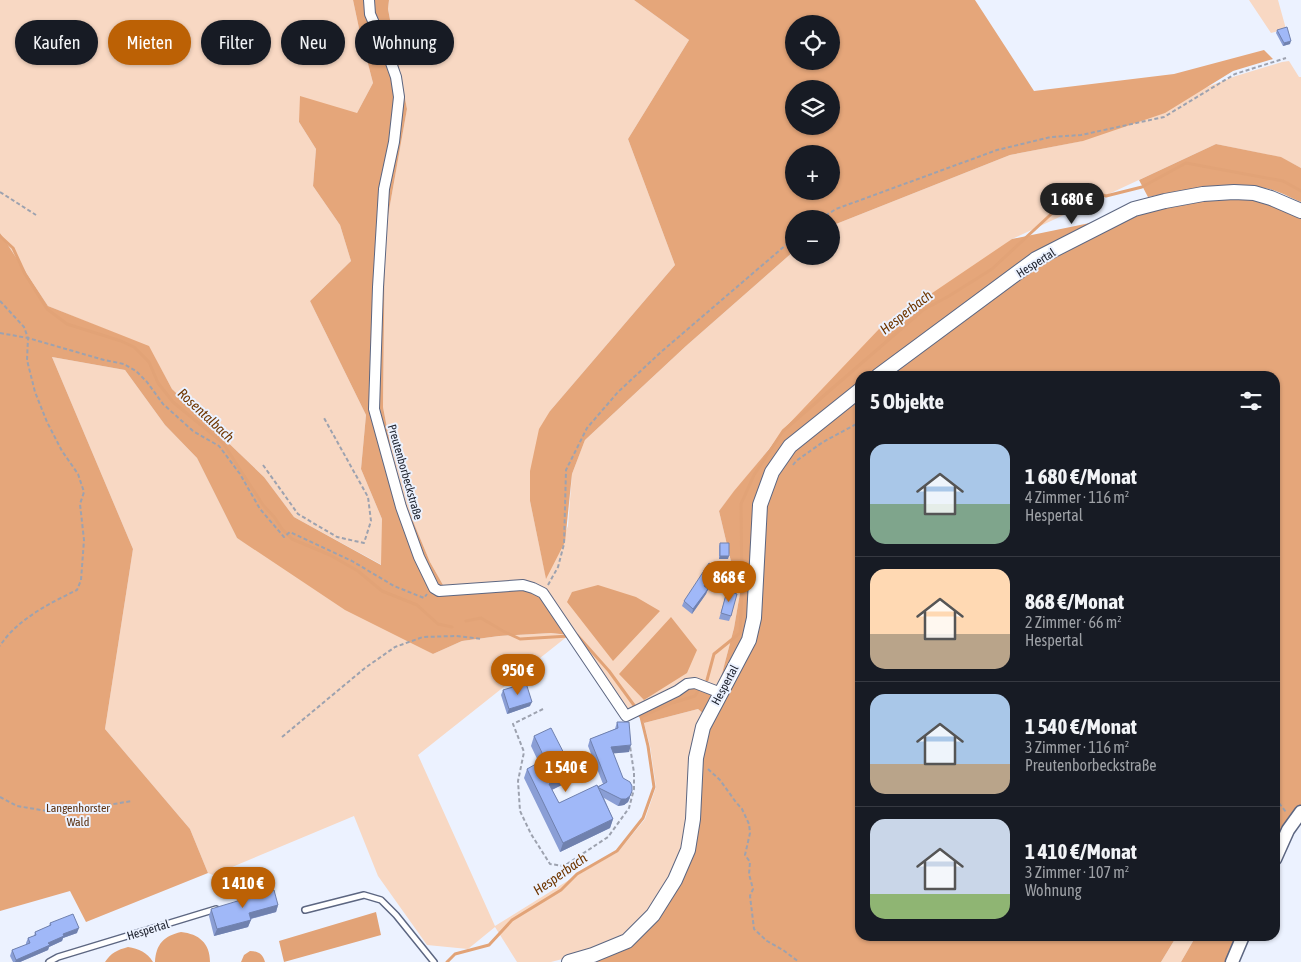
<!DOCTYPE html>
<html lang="de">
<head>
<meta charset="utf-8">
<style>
  body { margin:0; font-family:"Asap Condensed",sans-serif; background:#242831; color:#f1f3f6; height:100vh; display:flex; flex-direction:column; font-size:19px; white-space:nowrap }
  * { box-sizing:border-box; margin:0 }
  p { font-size:16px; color:#9ea1a6 }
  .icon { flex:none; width:28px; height:28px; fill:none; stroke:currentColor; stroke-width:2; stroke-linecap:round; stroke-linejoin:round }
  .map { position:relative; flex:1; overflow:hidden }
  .side { position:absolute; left:855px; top:371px; width:425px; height:570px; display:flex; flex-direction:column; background:#171b24; border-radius:15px; box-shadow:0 1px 4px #0004 }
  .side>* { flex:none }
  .guide { position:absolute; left:15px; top:20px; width:475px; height:45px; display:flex; gap:10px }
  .fabs { position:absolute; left:785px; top:15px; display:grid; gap:10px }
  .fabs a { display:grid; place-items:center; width:55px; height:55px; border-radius:50%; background:#171b24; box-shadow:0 1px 4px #0004; font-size:25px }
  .price { position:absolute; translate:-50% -42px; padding:0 11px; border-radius:18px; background:#bc6105; color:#fff; font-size:16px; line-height:32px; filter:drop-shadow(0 1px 2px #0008) }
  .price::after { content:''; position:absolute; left:50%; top:30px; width:15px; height:11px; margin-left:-8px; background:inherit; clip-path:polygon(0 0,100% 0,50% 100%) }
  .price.current { background:#222; color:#fff }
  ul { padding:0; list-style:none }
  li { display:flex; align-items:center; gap:15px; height:125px; padding:0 15px }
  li+li { border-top:1px solid #363941 }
  li span { display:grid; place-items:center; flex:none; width:140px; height:100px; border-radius:15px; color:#555 }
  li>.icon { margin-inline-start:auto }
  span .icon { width:60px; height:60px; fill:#fffc; stroke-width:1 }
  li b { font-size:21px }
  h2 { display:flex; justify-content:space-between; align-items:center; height:60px; padding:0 15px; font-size:21px }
  .chip { padding:0 18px; border-radius:22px; background:#171b24; box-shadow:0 1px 4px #0004; font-size:18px; line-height:45px }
  .chip.current { background:#bc6105; color:#fff }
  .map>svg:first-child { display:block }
</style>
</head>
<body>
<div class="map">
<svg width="1301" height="962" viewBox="0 0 1301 962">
  <rect width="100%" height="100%" fill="#ecf2ff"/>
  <!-- green -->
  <path fill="#f8d8c3" d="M0 0H353L360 33 373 83 357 113 299 122 316 149 313 186 340 225 351 261 310 301 366 415 361 469 382 519V565L294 517 264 477 172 389 149 347 48 306 0 233Z
    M389 0H634L689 40 628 139 675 265 550 411 530 501 546 578 568 526 572 474 585 440 686 346 794 251V256H831V226L1010 155 1082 141 1081 135 1236 76 1282 62 1289 61 1299 77H1301V168L1280 157 1216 144 1012 239 784 429C764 457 740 483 719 511L733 570 740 593 734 628 718 689 627 715 570 634 447 592 430 562 398 485 383 407 385 233 407 109 388 9Z
    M1249 0H1278L1286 29 1271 33Z
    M52 357 125 370 165 425 197 458 237 538 433 654 462 641 499 636 551 633 569 635 418 755 495 926 577 875 618 852 645 819 656 787 650 746 644 723 698 709 706 716 682 853 653 918 618 939 585 953 551 962H517L495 927 468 949 427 945 378 876 354 816 213 875 208 873 190 829 105 729 133 549Z
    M1175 936H1196L1181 962H1161L1175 939Z"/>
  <!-- forest -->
  <path fill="#e5a67a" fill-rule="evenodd" d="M353 0H389L388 9 407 109 385 233 383 407 398 485 430 562 447 592 523 586 542 594 569 635 551 633 499 636 462 641 433 654 345 610 237 538 197 458 165 425 125 370 52 357 133 549 105 729 190 829 208 873 86 922 70 891 0 911V233L48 306 149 346 172 389 264 477 294 517 381 565 382 519 361 469 366 415 310 301 351 261 340 225 313 186 316 149 299 122 300 96 357 113 373 83 360 33Z
    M634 0H975L1034 91 1174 74 1264 50 1273 59 1233 71 1165 113 1083 141 1010 155 831 226V219H794V251L686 346 585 440 572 474 565 542 546 579 530 501V471L539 429 550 411 675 265 628 139 689 40ZM794 24H831V61H794ZM794 89H831V126H794ZM794 154H831V191H794Z
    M1216 144 1281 157 1301 168V202C1291 198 1279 191 1269 189 1229 179 1187 190 1148 197L1139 180Z
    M1240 199 1264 201 1284 211 1301 216V805L1277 836 1275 841V376H860V936H1175V939L1161 962H571L656 920 685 854 706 716 698 709 644 723 638 711 688 685 718 689 734 628 740 593 733 570 719 511 734 491 770 448 784 429 879 329 1012 239 1201 200Z
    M1196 936H1236L1226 962H1181Z"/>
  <!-- water -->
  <path fill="#e2a377" d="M598 585 636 597 660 611 613 661 567 602 572 592Z
    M671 617 697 650 687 673 644 700 619 674Z
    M376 912 381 935 284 962 279 941Z
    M181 932C199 934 210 943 210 962H155C156 944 164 936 181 932Z
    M128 947C139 949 147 952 153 962H105C111 953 117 950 128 947Z
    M250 951C258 951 263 954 265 962H241L244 955Z"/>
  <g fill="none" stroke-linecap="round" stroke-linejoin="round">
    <!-- stream -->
    <path stroke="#e2a377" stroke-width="3" d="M0 236 13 248 25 274 47 309 67 324 121 341 134 347 149 362 158 383 173 402 223 443 263 505 275 518 282 529 292 539 330 555 358 571 382 591 417 605 438 624 452 627
      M466 621 481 618 503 631 520 639 569 636
      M577 635 609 671 636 708
      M707 680 714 654 740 633 742 590 741 504 754 475 783 431 923 310 949 296 992 269 1062 204 1074 198 1093 192 1106 196 1142 187 1186 163 1283 181 1301 191
      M640 716 641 717 672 703 695 696 700 688
      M447 962 455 954 489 945 512 920 561 890 577 874 617 851 643 818 654 787 648 746 641 717"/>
    <!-- service casing -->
    <g stroke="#5c6681" stroke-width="8">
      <path id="service" d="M305 910 364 895 381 900 396 915 434 962
        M49 962 58 957 216 909"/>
    </g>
    <!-- minor casing -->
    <g stroke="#5c6681" stroke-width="12">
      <path id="minor" d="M369 0 370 14 390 60 396 77 399 97 394 142 384 189 378 287 374 409 401 507 419 557 434 588 439 591 523 585 533 588 543 593 626 716 677 691 687 684 695 683 721 693"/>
    </g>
    <!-- tertiary casing -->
    <g stroke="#5c6681" stroke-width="15">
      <path id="tertiary" d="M1275 859 1288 830 1301 812
        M1232 962 1243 936"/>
    </g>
    <!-- secondary casing -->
    <g stroke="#5c6681" stroke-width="16">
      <path id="secondary" d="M878 376 1036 259 1134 209 1165 201 1203 194 1234 192 1254 193 1271 198 1301 211
        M569 962 593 955 627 941 653 915 675 880 688 850 693 819 696 758 703 727 749 640 754 618 760 505 772 472 790 446 860 390"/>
    </g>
    <!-- path -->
    <path stroke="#9da2af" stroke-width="2" stroke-dasharray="4 2.5" stroke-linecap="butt" d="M0 192 36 215
      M820 219 836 209 997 150 1051 137 1081 135 1164 117 1235 74 1286 58
      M0 301 24 327 28 338 27 360 35 392 47 422 62 451 78 474 84 492 80 504 84 540 81 580 77 590C50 603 16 620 0 646
      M0 333 28 338 104 360 124 364 136 371 147 382 163 404 193 431 219 446 240 474 260 509 284 537 290 532 352 561 394 586 424 598 427 594
      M263 465 298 514 337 537 364 543 371 521 368 497 324 418
      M793 465 796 461 823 442 860 422
      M548 585 558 567 564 544 566 470 587 428 618 392 661 352 794 238
      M543 709 513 724 524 752 518 781 520 811 531 834 550 864 564 866 608 837 629 808 634 789V773L630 746
      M282 737 365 668 395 647 423 637 456 636 482 639
      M708 769 720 780 735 801 742 809 749 824 750 833 745 855 750 862 749 874 753 889 750 896 754 929 767 941 783 950 799 962
      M0 797 17 806 59 813 132 801
      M1275 798 1286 812"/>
    <!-- service -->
    <use href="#service" stroke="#fff" stroke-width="5"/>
    <!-- minor -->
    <use href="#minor" stroke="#fff" stroke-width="10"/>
    <!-- tertiary -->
    <use href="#tertiary" stroke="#fff" stroke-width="12"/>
    <!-- secondary -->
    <use href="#secondary" stroke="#fff" stroke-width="14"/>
  </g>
  <!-- wall -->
  <path fill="#8a9ed5" d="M1277 30 1290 44 1283 46 1276 33Z
    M720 543 728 559H719V546Z
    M716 568 715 573 706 587 708 589 706 594 692 614 682 606 684 601Z
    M727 591 731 616 729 621 719 619Z
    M503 690 530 706 507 714 501 695Z
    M617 722 629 752 613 753 630 798 628 802 624 805 618 806 604 798 613 819 610 828 560 852 524 778 527 769 539 763 531 746 534 736 573 771 570 781 552 790 559 803 603 784 588 746 590 739 615 729Z
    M278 905 276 912 251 919 248 927 214 936 209 916 211 909Z
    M50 923 77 933 63 938 62 941 49 947 48 950 20 962H13L10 956 12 950 26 945V943L28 938 34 936 35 932 49 926Z"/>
  <!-- shaded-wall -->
  <path fill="#7081ae" d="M1291 41 1290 44 1283 46 1284 43Z
    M720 556H729L728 559H719Z
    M716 568 715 573 703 591 704 586Z
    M708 589 706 594 692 614 693 609Z
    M532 702 530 706 507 714 509 709Z
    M631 745 629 752 608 754 611 747Z
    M573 771 570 781 545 793 549 784Z
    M632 791 628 802 624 805 618 806 621 799Z
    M613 819 610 828 560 852 563 843Z
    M278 905 276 912 246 920 249 913Z
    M251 920 248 927 214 936 217 929Z
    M79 928 77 933 63 938 62 941 49 947 48 950 20 962H15L16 960 48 943 63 934Z"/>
  <!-- building -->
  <path fill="#a0b8f8" stroke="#7081ae" d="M1287 27 1291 41 1284 43 1277 30Z
    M720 543H729V556H720Z
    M709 563 716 568 704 586 708 589 693 609 684 601Z
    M727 591 737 594 731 616 721 613Z
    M526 683 532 702 509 709 503 690Z
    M617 722H629L631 745 611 747 623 778 630 782 632 786V791L630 796 626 799H621L599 788 598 787 607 782 590 739 618 728Z
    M551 728 573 771 549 784 559 803 597 785 613 819 563 843 527 769 545 759 534 736Z
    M274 890 278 905 249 913 251 920 217 929 211 909Z
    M73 914 79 928 63 934 64 936 48 943 50 945 16 960 12 950 30 943 28 938 36 935 35 932 51 925 50 923Z"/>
  <g text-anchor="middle" stroke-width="4" stroke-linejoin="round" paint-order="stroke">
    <!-- street labels -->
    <g font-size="12" fill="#1a1e2a" stroke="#ecf2ff">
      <text transform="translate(1036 263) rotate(-32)" y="4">Hespertal</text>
      <text transform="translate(405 472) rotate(74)" y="4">Preutenborbeckstraße</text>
      <text transform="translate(725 685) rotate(-62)" y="4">Hespertal</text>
      <text transform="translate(148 930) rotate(-17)" y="4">Hespertal</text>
    </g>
    <!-- park labels -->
    <g font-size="12" fill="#5b3110" stroke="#ecf2ff">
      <text x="78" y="812">Langenhorster<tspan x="78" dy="14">Wald</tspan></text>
    </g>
    <!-- water labels -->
    <g font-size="14" font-style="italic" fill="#6f3600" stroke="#ecf2ff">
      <text transform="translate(906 312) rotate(-38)" y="5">Hesperbach</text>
      <text transform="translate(206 415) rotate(43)" y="5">Rosentalbach</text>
      <text transform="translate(560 874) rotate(-35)" y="5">Hesperbach</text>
    </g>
  </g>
</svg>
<div class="fabs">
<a><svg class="icon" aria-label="locate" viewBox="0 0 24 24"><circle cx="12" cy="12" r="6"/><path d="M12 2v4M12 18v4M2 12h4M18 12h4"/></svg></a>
<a><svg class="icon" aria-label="layers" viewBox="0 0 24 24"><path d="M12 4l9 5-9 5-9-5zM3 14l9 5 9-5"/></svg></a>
<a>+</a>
<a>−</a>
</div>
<b class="price current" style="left:1072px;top:225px">1 680 €</b>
<b class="price" style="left:729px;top:603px">868 €</b>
<b class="price" style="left:518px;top:696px">950 €</b>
<b class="price" style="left:566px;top:793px">1 540 €</b>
<b class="price" style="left:243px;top:909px">1 410 €</b>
<div class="guide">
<a class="chip">Kaufen</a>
<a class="chip current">Mieten</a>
<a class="chip">Filter</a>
<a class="chip">Neu</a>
<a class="chip">Wohnung</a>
</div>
<section class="side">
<h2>5 Objekte<svg class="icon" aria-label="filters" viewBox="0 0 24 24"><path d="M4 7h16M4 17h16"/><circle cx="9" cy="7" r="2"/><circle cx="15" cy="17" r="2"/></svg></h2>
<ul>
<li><span style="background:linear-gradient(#a9c7e8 60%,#7fa58c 0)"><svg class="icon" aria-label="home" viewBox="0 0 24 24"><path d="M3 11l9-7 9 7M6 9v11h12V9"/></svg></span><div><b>1 680 €/Monat</b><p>4 Zimmer · 116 m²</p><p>Hespertal</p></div></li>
<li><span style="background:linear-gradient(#ffd9b3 65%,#b9a48a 0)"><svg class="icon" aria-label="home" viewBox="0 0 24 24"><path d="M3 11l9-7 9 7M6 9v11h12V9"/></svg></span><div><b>868 €/Monat</b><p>2 Zimmer · 66 m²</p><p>Hespertal</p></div></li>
<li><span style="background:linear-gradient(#a9c7e8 70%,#b9a48a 0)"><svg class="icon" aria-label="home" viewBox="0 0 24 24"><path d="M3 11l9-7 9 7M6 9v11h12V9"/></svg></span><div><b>1 540 €/Monat</b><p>3 Zimmer · 116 m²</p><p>Preutenborbeckstraße</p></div></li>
<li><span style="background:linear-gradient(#c9d6e8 75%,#8fb573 0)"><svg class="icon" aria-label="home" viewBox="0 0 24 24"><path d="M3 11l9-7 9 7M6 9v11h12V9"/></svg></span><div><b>1 410 €/Monat</b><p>3 Zimmer · 107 m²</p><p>Wohnung</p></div></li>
</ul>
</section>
</div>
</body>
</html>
